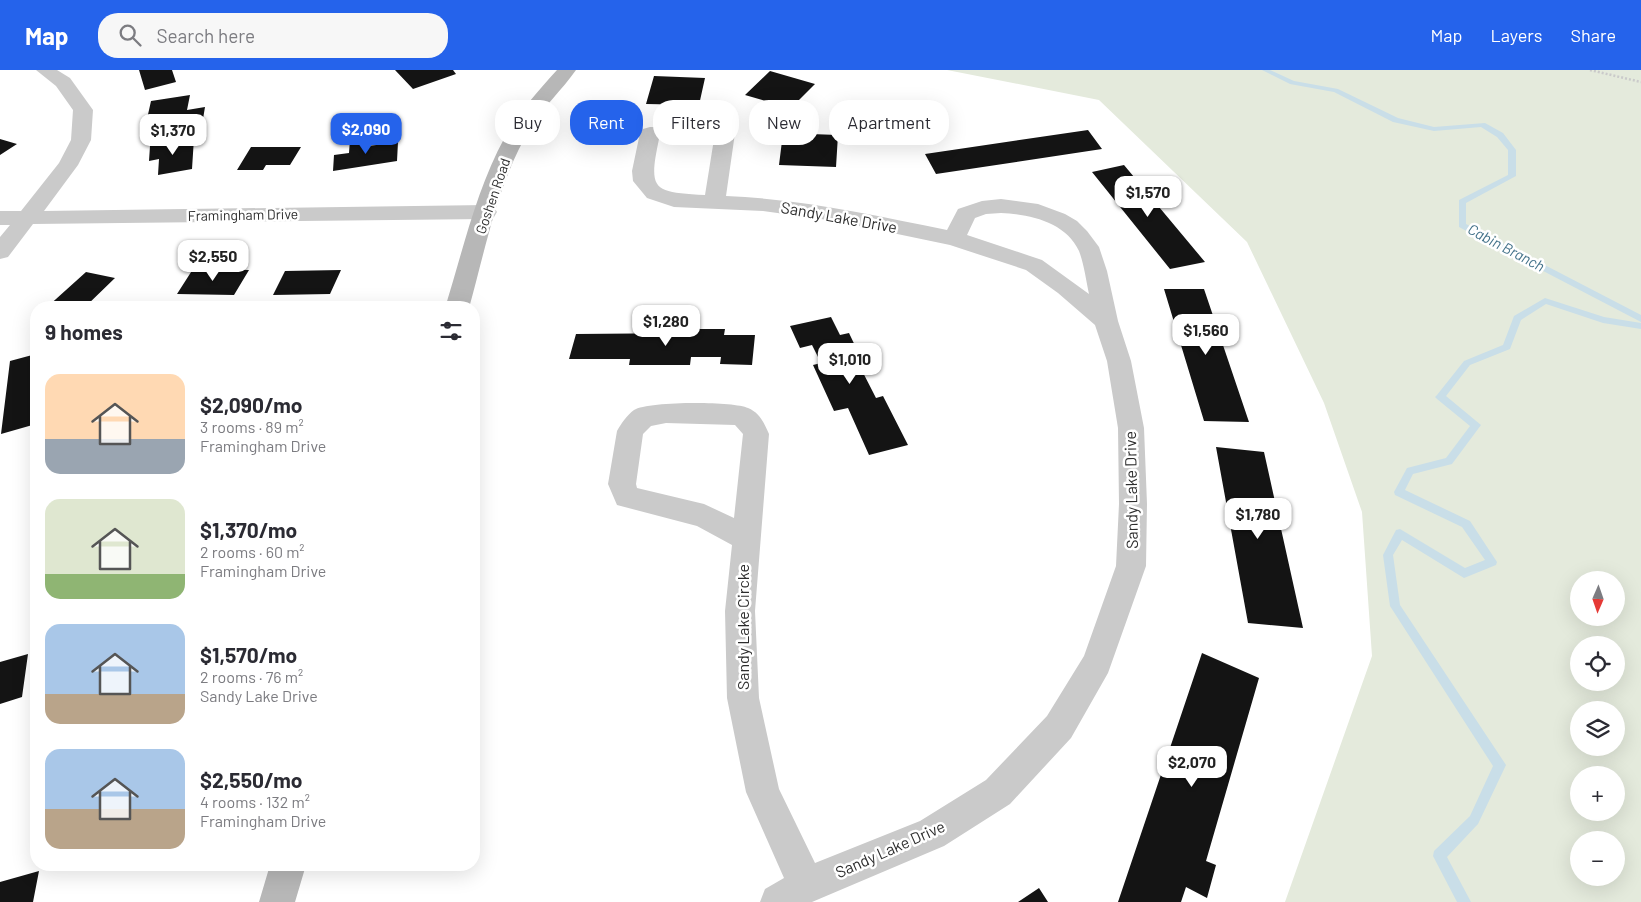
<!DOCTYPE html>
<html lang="en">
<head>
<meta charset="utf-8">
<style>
  body { margin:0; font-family:Barlow,sans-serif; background:#f7f7f7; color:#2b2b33; height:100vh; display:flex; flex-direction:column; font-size:19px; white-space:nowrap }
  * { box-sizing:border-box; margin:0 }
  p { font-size:16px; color:#7c7c81 }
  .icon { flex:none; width:28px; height:28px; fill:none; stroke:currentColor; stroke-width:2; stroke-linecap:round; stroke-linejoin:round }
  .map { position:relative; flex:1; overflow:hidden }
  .details { position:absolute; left:30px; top:231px; width:450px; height:570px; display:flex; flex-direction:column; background:#fff; border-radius:20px; box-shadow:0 5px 20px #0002 }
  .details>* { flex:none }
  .banner { position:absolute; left:495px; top:30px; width:475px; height:45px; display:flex; gap:10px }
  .needle { width:32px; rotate:182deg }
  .tools { position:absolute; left:1570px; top:501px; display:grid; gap:10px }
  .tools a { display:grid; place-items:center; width:55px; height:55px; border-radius:50%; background:#fff; box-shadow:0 5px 20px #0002; font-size:25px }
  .price { position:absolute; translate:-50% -42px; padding:0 11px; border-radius:10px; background:#fff; color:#222; font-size:16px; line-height:32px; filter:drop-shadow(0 1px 2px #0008) }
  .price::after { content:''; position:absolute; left:50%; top:30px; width:15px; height:11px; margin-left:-8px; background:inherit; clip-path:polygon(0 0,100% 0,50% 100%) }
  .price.current { background:#2563eb; color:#fff }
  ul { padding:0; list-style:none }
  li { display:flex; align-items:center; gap:15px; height:125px; padding:0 15px }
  li span { display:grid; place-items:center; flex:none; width:140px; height:100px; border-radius:15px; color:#555 }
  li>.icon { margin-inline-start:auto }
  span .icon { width:60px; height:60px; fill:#fffc; stroke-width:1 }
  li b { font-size:21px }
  h2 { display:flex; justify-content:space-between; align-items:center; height:60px; padding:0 15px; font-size:21px }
  .chip { padding:0 18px; border-radius:20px; background:#fff; box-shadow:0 5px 20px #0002; font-size:18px; line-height:45px }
  .chip.current { background:#2563eb; color:#fff }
  header { display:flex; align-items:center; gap:30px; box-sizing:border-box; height:70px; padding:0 25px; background:#2563eb; color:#fff }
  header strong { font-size:24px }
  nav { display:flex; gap:28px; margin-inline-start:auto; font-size:18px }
  .search { width:350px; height:45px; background:#f7f7f7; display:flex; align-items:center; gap:12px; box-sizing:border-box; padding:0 18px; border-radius:20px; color:#7c7c81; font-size:19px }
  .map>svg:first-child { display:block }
</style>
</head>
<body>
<header>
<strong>Map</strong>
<div class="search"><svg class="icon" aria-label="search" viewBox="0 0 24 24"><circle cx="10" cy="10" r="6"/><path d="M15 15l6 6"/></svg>Search here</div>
<nav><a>Map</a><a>Layers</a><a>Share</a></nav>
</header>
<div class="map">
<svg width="1641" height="832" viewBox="0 0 1641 832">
  <rect width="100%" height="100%" fill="#fff"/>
  <!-- green -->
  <path fill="#e4eadc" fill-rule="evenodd" d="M947 0H1641V832H1285L1372 586 1362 442 1324 333 1247 172 1099 30ZM1579 510H1616V548H1579ZM1579 575H1616V612H1579ZM1579 640H1616V678H1579ZM1579 705H1616V742H1579ZM1579 770H1616V808H1579Z"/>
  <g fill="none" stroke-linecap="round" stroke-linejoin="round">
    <!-- stream -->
    <path fill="#c9dee8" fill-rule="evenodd" d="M1262 0H1270L1294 11 1338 19 1398 48 1434 57 1485 53 1503 63 1516 80V106L1466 133V154L1641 245V252L1459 157V130L1508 105V80L1497 67 1481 57 1434 61 1393 52 1334 22 1290 14Z
      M1545 228 1604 247 1641 253V259L1603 253 1546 234 1521 250 1510 279 1470 295 1446 326 1481 355 1452 394 1413 404 1405 420 1470 451 1497 492 1496 495 1464 508 1402 470 1393 485 1400 535 1506 695 1478 754 1447 787 1471 832H1457L1433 786 1434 781 1470 746 1493 696 1390 536 1383 485 1396 460 1400 459 1465 498 1485 490 1462 457 1395 425 1394 422 1407 398 1446 388 1470 356 1437 329 1435 327 1437 325 1464 291 1503 275 1514 246Z"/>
  </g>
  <!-- building -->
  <path fill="#141414" d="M139 0H172L176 12 145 20Z
    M395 0H453L456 4 413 19Z
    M770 1 815 14 796 33 805 36 800 41 745 25Z
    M654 6 705 8 699 35 646 34Z
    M190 25 187 40 205 37 203 49 145 58 151 31Z
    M1088 60 1102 79 936 104 925 84Z
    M783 63 838 65 836 97 779 95Z
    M370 66 369 76 398 72 397 91 333 101 334 85 349 83 350 69Z
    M194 68 192 99 158 105 159 89 149 91 150 76Z
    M0 69 17 74 0 85Z
    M251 77H301L290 95H266L263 100H237Z
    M1124 95 1205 192 1170 199 1092 102Z
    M193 199 249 200 234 225 177 224Z
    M341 200 330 224 273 225 285 201Z
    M86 202 115 208 84 238H46Z
    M1164 219H1204L1249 352 1204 351Z
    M831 247 840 265 849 263 859 284 854 285 876 328 883 326 908 375 869 385 848 338 834 341 813 295 821 293 812 275 800 278 790 256Z
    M693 259H725L724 265H755L752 295 720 294 721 287H691L690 295H629L630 289H569L576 264 692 263Z
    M36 284V354L1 364 10 291Z
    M1216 377 1264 382 1303 558 1248 553Z
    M1202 583 1259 608 1206 791 1216 795 1207 828 1186 817 1181 832H1118Z
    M28 584 22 627 0 634V592Z
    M39 801 33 832H0V812Z
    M1039 818 1048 832H1018Z"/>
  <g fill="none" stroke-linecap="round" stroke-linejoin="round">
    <!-- path -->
    <path stroke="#cacaca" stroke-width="2.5" stroke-dasharray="2 2" stroke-linecap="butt" d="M1590 0 1641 12"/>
    <!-- street -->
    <path fill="#cacaca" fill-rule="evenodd" d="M36 0H57L70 8 93 40 91 70 78 95 44 141 486 135 494 137 497 142 494 147 486 149 33 154 8 187 0 189V167L10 155H0V141H21L59 93 71 70 73 40 56 16Z
      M650 57 732 59 735 63 726 126C801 129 874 145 947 160L958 139 982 131 1001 129 1038 134 1065 144 1077 151 1087 161 1099 177 1107 201 1118 251 1131 291 1144 358 1147 434 1146 496 1108 603 1071 668 1010 734 944 776 812 832H760L765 819 784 808 746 722 727 628 725 541 732 475 697 456 617 435 608 414 617 361C621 354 627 345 634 340 648 331 733 331 748 338 760 343 764 353 769 364L755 541 759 628 779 719 815 793 920 751 986 710 1047 646 1084 586 1116 496 1119 434 1118 358 1107 291 1095 255 1058 223 1026 200 950 175 835 151 763 141 674 137 647 128 633 111 632 101 640 63 643 59ZM659 69H714L705 125C653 122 648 121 659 69ZM1001 143C1029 144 1066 152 1079 181 1084 194 1086 210 1089 224L1042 190 967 165 975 148 986 144ZM666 353 735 355 743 364 734 448 704 434 637 418 636 414 643 364 651 356Z"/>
    <!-- secondary -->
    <path fill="#b7b7b7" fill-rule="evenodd" d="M557 0H576C562 20 544 36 531 57 498 111 486 177 469 238H445C463 180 476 120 505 67 519 42 538 21 557 0Z
      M270 795H306L295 832H259Z"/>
  </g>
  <g text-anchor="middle" stroke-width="5" stroke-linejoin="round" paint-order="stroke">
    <!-- far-street labels -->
    <g font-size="14" fill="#2d2d2d" stroke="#fff">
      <text transform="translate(493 126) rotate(-71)" y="5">Goshen Road</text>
      <text transform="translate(243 145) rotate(-1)" y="5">Framingham Drive</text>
    </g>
    <!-- far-water labels -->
    <g font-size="15" font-style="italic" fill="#427189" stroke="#fff">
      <text transform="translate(1506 178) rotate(28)" y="5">Cabin Branch</text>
    </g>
    <!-- street labels -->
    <g font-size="16" fill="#2d2d2d" stroke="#fff">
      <text transform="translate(839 147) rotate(10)" y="6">Sandy Lake Drive</text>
      <text transform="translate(1131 420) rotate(-91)" y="6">Sandy Lake Drive</text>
      <text transform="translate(743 557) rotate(-90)" y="6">Sandy Lake Circke</text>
      <text transform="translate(890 779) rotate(-24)" y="6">Sandy Lake Drive</text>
    </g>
  </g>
</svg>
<div class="tools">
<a><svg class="needle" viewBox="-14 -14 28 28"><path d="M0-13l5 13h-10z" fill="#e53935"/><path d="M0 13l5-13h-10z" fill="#7c7c81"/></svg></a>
<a><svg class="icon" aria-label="locate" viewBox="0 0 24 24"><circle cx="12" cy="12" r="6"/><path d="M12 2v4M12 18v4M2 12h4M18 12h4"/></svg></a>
<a><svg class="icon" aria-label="layers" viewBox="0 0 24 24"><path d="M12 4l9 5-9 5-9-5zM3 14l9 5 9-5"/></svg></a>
<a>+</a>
<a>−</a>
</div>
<b class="price current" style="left:366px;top:85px">$2,090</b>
<b class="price" style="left:173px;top:86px">$1,370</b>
<b class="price" style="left:1148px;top:148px">$1,570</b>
<b class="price" style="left:213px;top:212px">$2,550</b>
<b class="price" style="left:666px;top:277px">$1,280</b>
<b class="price" style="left:1206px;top:286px">$1,560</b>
<b class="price" style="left:850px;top:315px">$1,010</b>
<b class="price" style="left:1258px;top:470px">$1,780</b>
<b class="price" style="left:1192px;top:718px">$2,070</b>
<div class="banner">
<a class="chip">Buy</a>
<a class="chip current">Rent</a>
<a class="chip">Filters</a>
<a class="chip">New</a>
<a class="chip">Apartment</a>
</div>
<section class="details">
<h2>9 homes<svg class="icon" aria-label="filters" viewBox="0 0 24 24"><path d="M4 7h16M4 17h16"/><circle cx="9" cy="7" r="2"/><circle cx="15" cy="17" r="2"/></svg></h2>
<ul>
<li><span style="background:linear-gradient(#ffd9b3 65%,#9aa5b1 0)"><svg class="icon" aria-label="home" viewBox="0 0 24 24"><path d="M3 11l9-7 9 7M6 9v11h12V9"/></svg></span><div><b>$2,090/mo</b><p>3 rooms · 89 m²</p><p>Framingham Drive</p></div></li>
<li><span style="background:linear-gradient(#dfe7d0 75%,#8fb573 0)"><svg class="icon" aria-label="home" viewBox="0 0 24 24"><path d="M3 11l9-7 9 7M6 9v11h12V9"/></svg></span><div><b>$1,370/mo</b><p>2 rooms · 60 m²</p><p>Framingham Drive</p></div></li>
<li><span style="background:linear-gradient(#a9c7e8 70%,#b9a48a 0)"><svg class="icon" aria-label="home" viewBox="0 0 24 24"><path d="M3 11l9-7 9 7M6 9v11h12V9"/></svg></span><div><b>$1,570/mo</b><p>2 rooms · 76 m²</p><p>Sandy Lake Drive</p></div></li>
<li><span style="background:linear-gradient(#a9c7e8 60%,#b9a48a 0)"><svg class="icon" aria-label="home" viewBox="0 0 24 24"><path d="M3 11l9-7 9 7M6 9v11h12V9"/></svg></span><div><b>$2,550/mo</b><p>4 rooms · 132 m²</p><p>Framingham Drive</p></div></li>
</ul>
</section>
</div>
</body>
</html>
